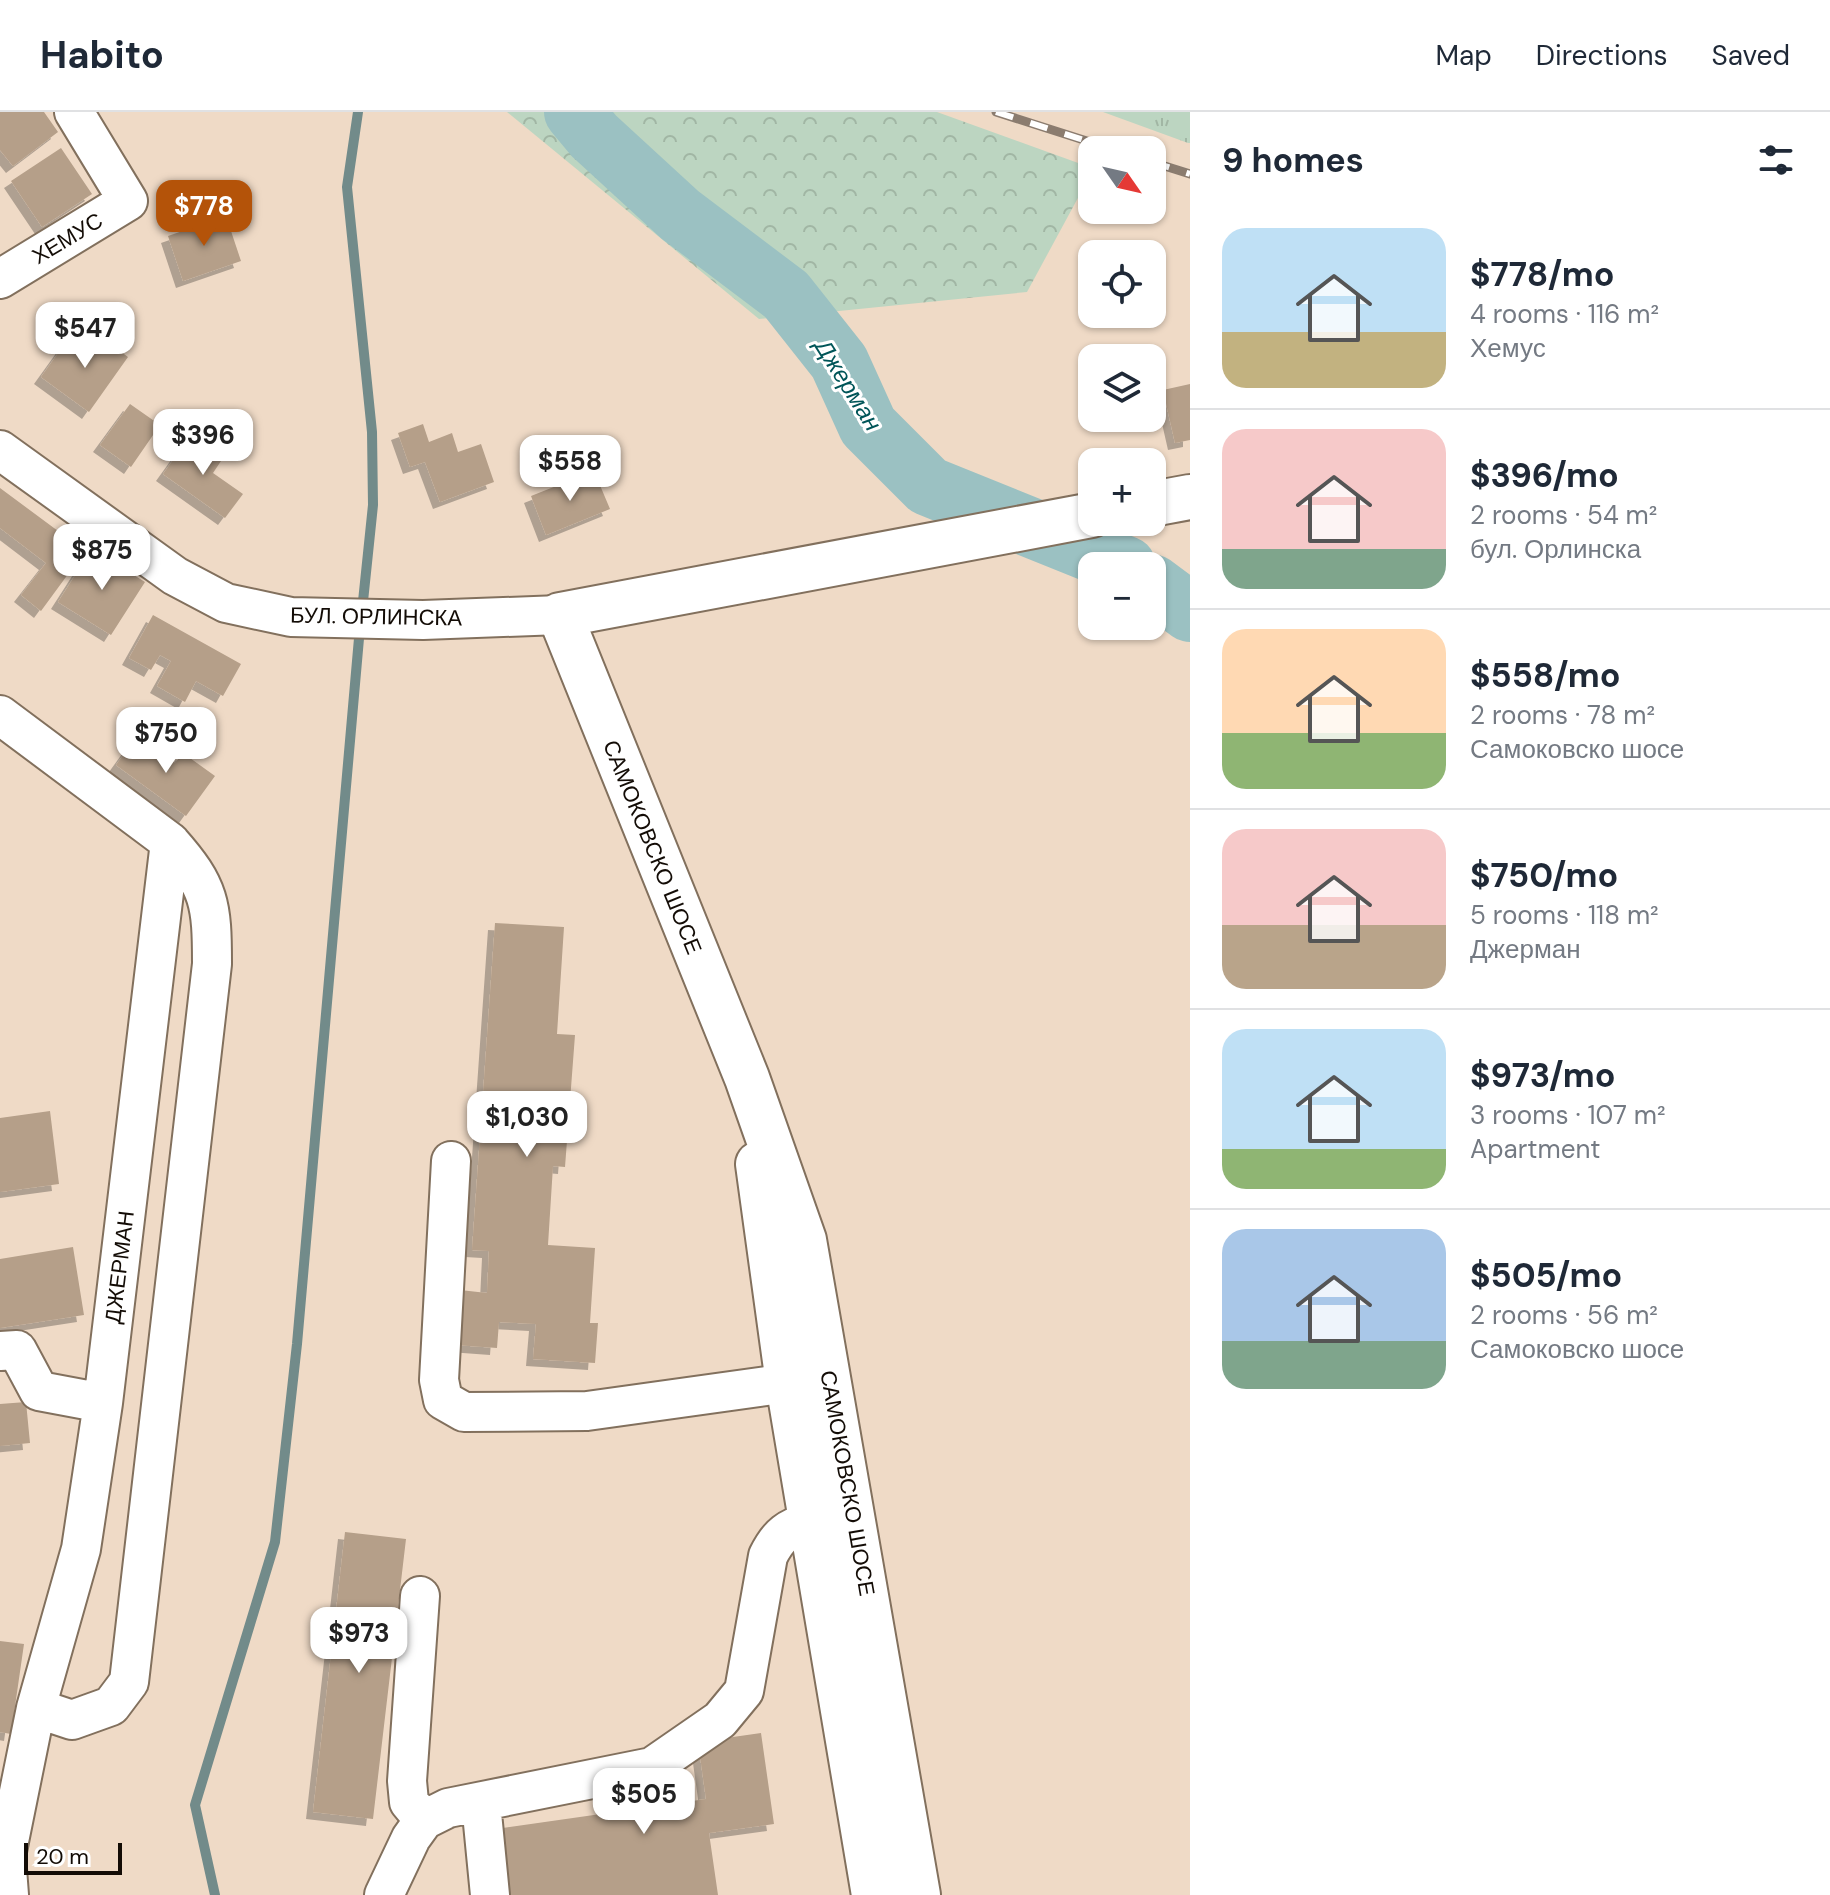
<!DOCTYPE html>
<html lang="en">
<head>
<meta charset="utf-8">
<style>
  body { margin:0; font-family:"DM Sans",sans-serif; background:#f6f6f7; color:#1f2937; height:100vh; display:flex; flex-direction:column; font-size:30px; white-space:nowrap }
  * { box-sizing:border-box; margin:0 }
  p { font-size:26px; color:#747a83 }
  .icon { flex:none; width:44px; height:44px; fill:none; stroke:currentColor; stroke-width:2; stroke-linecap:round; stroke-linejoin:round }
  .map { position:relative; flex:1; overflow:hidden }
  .details { display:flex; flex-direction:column; background:#fff; width:640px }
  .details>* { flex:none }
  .needle { width:52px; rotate:124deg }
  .buttons { position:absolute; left:1078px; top:24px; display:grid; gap:16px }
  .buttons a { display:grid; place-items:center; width:88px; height:88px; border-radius:16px; background:#fff; box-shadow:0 2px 6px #0004; font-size:40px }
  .scale { position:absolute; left:24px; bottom:20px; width:98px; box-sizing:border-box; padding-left:8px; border:4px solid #130c06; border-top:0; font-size:22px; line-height:28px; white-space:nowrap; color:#130c06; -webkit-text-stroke:6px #fff; paint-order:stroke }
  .price { position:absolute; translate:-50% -68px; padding:0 18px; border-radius:16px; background:#fff; color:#222; font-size:26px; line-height:52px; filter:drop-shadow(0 2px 4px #0008) }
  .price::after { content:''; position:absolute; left:50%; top:48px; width:24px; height:18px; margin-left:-12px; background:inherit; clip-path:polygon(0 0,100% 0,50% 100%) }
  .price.selected { background:#b45309; color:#fff }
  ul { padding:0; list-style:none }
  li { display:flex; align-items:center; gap:24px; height:200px; padding:0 32px }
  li+li { border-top:2px solid #e0e1e3 }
  li span { display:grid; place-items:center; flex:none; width:224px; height:160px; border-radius:24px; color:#555 }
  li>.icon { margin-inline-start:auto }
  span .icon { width:96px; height:96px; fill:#fffc; stroke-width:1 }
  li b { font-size:34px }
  h2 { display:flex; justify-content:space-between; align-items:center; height:96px; padding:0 32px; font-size:34px }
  header { display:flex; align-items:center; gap:48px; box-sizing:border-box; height:112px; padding:0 40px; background:#fff; border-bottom:2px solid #e0e1e3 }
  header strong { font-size:38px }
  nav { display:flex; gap:44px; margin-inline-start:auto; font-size:28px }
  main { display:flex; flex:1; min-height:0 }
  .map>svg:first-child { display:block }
</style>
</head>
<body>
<header>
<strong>Habito</strong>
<nav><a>Map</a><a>Directions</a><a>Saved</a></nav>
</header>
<main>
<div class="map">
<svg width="1190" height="1783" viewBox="0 0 1190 1783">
  <defs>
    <pattern id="grass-tufts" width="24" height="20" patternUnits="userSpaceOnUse" patternTransform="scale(2)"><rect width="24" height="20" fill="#bcd5c1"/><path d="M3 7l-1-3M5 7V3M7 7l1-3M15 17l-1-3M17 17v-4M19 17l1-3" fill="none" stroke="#a1b6a4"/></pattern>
    <pattern id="forest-crowns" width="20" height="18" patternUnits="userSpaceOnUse" patternTransform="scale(2)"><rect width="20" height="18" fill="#bcd5c1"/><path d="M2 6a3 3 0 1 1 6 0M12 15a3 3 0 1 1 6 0" fill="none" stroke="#a1b6a4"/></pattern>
    <filter id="shadow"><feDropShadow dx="-7" dy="7" stdDeviation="0" flood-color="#0004"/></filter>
  </defs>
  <rect width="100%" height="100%" fill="#efdac6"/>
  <!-- grass -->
  <path fill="url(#grass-tufts)" d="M1103 0H1190V31H1188Z"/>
  <!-- forest -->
  <path fill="url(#forest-crowns)" d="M507 0H937L1092 56V60L1027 180 759 207Z"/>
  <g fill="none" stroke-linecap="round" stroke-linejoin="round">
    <!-- stream -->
    <path stroke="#728b8a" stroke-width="10" d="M358 0 347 75 372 320 373 393 362 499
      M215 1783 195 1693 275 1430 297 1232 360 515"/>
    <!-- river -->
    <path stroke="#9bc1c2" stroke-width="60" d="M574 0 594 24 680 103 786 183 839 250 868 314 928 374 1126 454
      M1152 472 1190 500"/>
  </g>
  <!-- building -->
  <path fill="#b59f89" filter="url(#shadow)" d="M0 0H44L58 20 13 54 0 38Z
    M61 36 92 82 42 115 11 69Z
    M226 104 241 149 183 169 168 124Z
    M94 220 128 245 89 300 41 265 69 226 83 236Z
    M1190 272V328L1175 331 1163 278Z
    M130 292 160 313 131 355 100 333Z
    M423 312 429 330 452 321 458 340 481 332 494 370 440 390 425 350 410 355 398 321Z
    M191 323 223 346 213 361 243 382 225 406 163 362Z
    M594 359 610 397 546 423 531 384Z
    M0 376 85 439 41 499 21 483 46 451 0 416Z
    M92 437 145 470 111 523 58 490Z
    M153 503 241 552 223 584 196 569 185 590 157 574 171 549 160 543 151 558 129 546Z
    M137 624 175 651 183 641 215 664 186 704 116 653Z
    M495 811 564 815 557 922 575 923 565 1055 553 1054 548 1133 595 1136 590 1211H598L595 1251 533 1247 536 1212 499 1210 497 1236 456 1233 460 1178 487 1181 489 1139 472 1138Z
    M50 999 59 1072 0 1080V1006Z
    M73 1135 84 1203 0 1216V1147Z
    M26 1290 30 1331 0 1334V1292Z
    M345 1420 406 1427 373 1707 313 1700Z
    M0 1529 24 1532 11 1622 0 1620Z
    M761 1621 774 1712 709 1721 718 1783H506L496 1717 706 1687 698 1630Z"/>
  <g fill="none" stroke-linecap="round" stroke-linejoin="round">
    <!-- minor casing -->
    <g stroke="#82705d" stroke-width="42">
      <path id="minor" d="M0 167 128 89 74 0
        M0 338 175 464 226 491 291 505 423 508 560 503
        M0 603 170 730 103 1291 81 1437 36 1596 6 1744 9 1783
        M451 1049 439 1268 443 1288 464 1300 587 1299 788 1271
        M0 1239 17 1238 39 1279 103 1291
        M420 1484 407 1669 409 1690 424 1708
        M36 1596 72 1608 111 1594 129 1570 212 852C212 792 210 775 170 730
        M481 1691 490 1783
        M384 1783 411 1726 424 1708 448 1696 652 1655 720 1608 744 1579 768 1444C779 1422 788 1416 811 1409"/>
    </g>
    <!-- major casing -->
    <g stroke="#82705d" stroke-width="48">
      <path id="major" d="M1152 392 1190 385
        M758 1052 788 1271 874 1783
        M918 1783 804 1128 747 966 560 503 1092 403"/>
    </g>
    <!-- minor -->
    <use href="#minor" stroke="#fff" stroke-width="38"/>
    <!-- major -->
    <use href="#major" stroke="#fff" stroke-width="44"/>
    <!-- rail casing -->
    <g stroke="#8b7c6f" stroke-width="9">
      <path id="rail" d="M996 0 1115 38
        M1152 50 1190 62"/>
    </g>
    <!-- rail -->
    <use href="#rail" stroke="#fff" stroke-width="6" stroke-dasharray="18" stroke-linecap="butt"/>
  </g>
  <g text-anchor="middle" stroke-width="6" stroke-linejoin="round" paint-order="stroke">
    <!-- street labels -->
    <g font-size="22" fill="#130c06" stroke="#fff">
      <text transform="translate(67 126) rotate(-31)" y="8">ХЕМУС</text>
      <text transform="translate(376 504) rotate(1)" y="8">БУЛ. ОРЛИНСКА</text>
      <text transform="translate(653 735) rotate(68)" y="8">САМОКОВСКО ШОСЕ</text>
      <text transform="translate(119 1155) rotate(-83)" y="8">ДЖЕРМАН</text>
      <text transform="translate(848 1371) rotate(80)" y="8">САМОКОВСКО ШОСЕ</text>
    </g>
    <!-- water labels -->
    <g font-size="24" font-style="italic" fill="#005558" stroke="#fff">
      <text transform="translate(848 273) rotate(58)" y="8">Джерман</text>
    </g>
  </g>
</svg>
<div class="buttons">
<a><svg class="needle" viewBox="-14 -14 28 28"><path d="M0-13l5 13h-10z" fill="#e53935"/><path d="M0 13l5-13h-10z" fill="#747a83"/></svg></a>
<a><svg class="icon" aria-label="locate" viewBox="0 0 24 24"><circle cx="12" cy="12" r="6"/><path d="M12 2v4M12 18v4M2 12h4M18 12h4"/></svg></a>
<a><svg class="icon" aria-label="layers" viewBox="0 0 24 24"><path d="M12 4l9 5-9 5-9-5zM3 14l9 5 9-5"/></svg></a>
<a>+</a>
<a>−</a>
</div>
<div class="scale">20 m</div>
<b class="price selected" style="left:204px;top:136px">$778</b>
<b class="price" style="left:85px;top:258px">$547</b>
<b class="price" style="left:203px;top:365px">$396</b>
<b class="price" style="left:570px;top:391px">$558</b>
<b class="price" style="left:102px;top:480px">$875</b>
<b class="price" style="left:166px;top:663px">$750</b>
<b class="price" style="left:527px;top:1047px">$1,030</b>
<b class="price" style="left:359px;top:1563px">$973</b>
<b class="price" style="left:644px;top:1724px">$505</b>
</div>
<section class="details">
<h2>9 homes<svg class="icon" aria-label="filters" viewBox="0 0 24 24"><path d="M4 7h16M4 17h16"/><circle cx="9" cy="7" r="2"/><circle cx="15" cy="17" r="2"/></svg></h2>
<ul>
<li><span style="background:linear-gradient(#bfe0f5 65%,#c2b280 0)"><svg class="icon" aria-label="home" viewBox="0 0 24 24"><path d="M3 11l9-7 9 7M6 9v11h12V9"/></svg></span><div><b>$778/mo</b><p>4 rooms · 116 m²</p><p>Хемус</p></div></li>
<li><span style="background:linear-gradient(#f6c9c9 75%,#7fa58c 0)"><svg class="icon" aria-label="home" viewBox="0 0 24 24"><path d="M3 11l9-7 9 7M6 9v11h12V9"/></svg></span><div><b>$396/mo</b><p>2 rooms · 54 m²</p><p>бул. Орлинска</p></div></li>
<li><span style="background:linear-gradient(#ffd9b3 65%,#8fb573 0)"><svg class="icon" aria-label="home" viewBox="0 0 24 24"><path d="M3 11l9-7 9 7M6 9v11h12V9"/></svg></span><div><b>$558/mo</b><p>2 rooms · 78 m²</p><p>Самоковско шосе</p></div></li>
<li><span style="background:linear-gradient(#f6c9c9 60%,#b9a48a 0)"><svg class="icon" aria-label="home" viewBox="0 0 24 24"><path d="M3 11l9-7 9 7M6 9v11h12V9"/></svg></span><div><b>$750/mo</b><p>5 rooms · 118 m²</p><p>Джерман</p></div></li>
<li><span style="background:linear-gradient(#bfe0f5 75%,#8fb573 0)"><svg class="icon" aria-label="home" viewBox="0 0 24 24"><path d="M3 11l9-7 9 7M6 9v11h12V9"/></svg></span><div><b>$973/mo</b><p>3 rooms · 107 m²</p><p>Apartment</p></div></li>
<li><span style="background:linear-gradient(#a9c7e8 70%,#7fa58c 0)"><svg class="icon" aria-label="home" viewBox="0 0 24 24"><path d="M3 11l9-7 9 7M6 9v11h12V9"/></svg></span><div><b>$505/mo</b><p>2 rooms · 56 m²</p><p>Самоковско шосе</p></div></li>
</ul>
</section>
</main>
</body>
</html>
